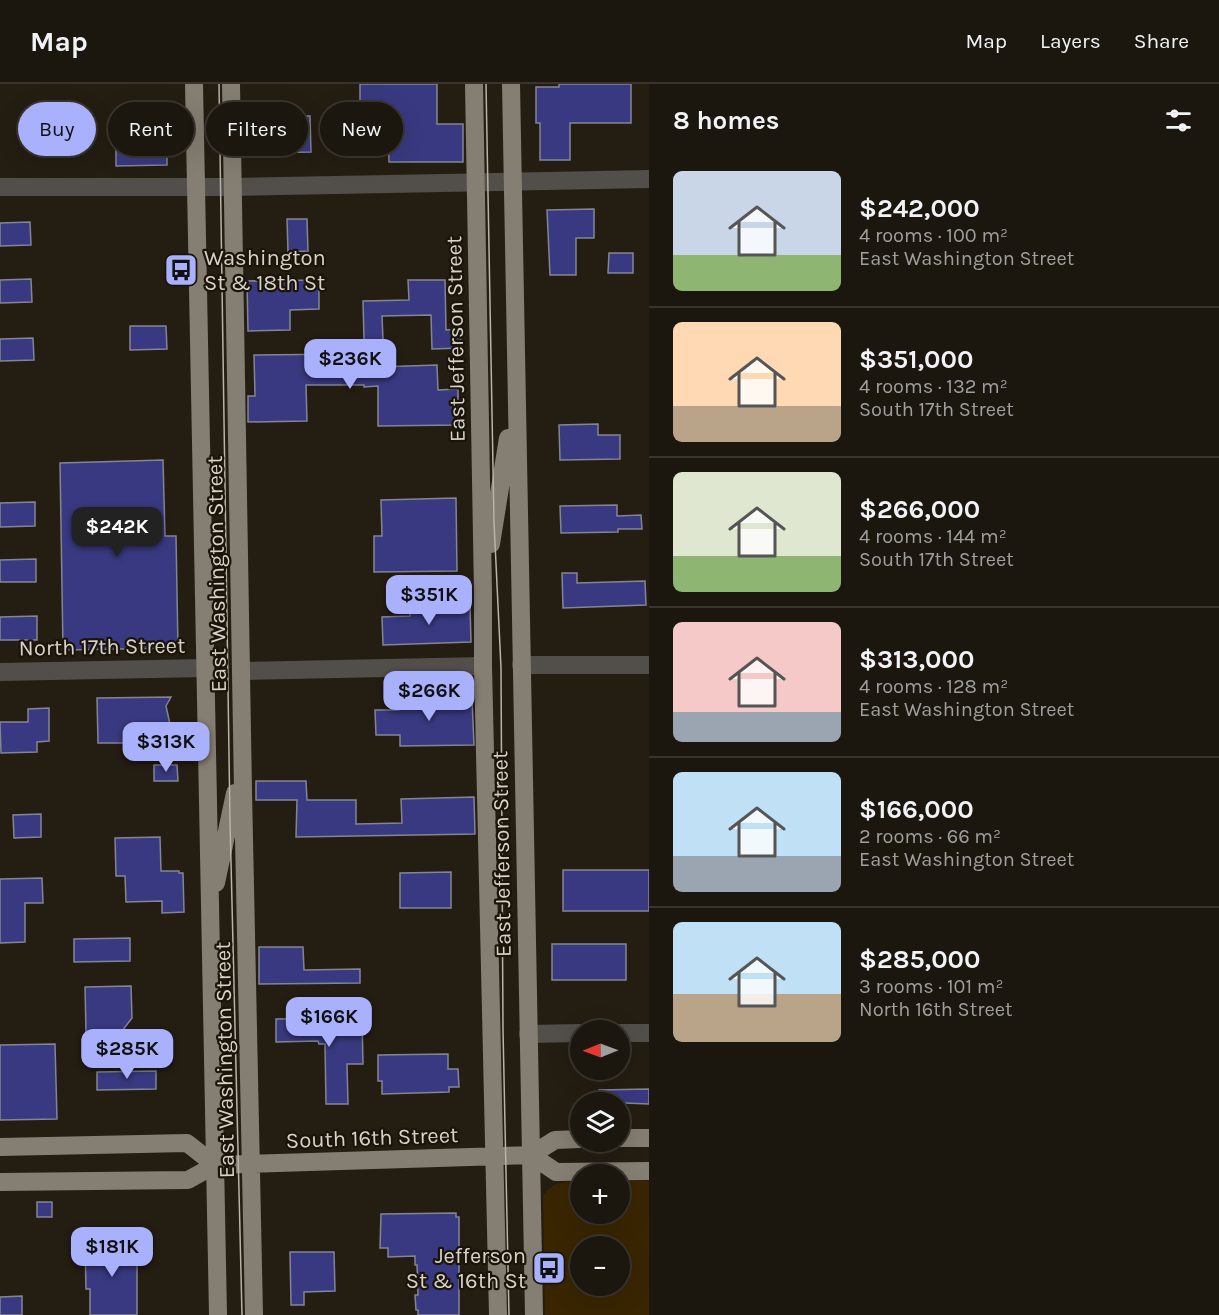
<!DOCTYPE html>
<html lang="en">
<head>
<meta charset="utf-8">
<style>
  body { margin:0; font-family:Karla,sans-serif; background:#28231c; color:#f1f3f6; height:100vh; display:flex; flex-direction:column; font-size:22px; white-space:nowrap }
  * { box-sizing:border-box; margin:0 }
  p { font-size:20px; color:#a09f9e }
  .icon { flex:none; width:33px; height:33px; fill:none; stroke:currentColor; stroke-width:2; stroke-linecap:round; stroke-linejoin:round }
  .map { position:relative; flex:1; overflow:hidden }
  .details { display:flex; flex-direction:column; background:#1b160e; width:570px }
  .details>* { flex:none }
  .hud { position:absolute; left:18px; top:18px; width:540px; height:54px; display:flex; gap:12px }
  .needle { width:39px; rotate:269deg }
  .fabs { position:absolute; left:570px; top:936px; display:grid; gap:12px }
  .fabs a { display:grid; place-items:center; width:60px; height:60px; border-radius:50%; background:#1b160e; box-shadow:0 6px 24px #0002,0 0 0 2px #39352e; font-size:30px }
  .price { position:absolute; translate:-50% -51px; padding:0 14px; border-radius:12px; background:#a9b0fc; color:#111; font-size:20px; line-height:39px; filter:drop-shadow(0 2px 3px #0008) }
  .price::after { content:''; position:absolute; left:50%; top:36px; width:18px; height:14px; margin-left:-9px; background:inherit; clip-path:polygon(0 0,100% 0,50% 100%) }
  .price.current { background:#222; color:#fff }
  ul { padding:0; list-style:none }
  li { display:flex; align-items:center; gap:18px; height:150px; padding:0 24px }
  li+li { border-top:2px solid #39352e }
  li span { display:grid; place-items:center; flex:none; width:168px; height:120px; border-radius:9px; color:#555 }
  li>.icon { margin-inline-start:auto }
  span .icon { width:72px; height:72px; fill:#fffc; stroke-width:1 }
  li b { font-size:26px }
  h2 { display:flex; justify-content:space-between; align-items:center; height:72px; padding:0 24px; font-size:26px }
  .pill { padding:0 21px; border-radius:27px; background:#1b160e; box-shadow:0 6px 24px #0002,0 0 0 2px #39352e; font-size:21px; line-height:54px }
  .pill.current { background:#a9b0fc; color:#111 }
  header { display:flex; align-items:center; gap:36px; box-sizing:border-box; height:84px; padding:0 30px; background:#1b160e; border-bottom:2px solid #39352e }
  header strong { font-size:28px }
  nav { display:flex; gap:33px; margin-inline-start:auto; font-size:21px }
  main { display:flex; flex:1; min-height:0 }
  .map>svg:first-child { display:block }
</style>
</head>
<body>
<header>
<strong>Map</strong>
<nav><a>Map</a><a>Layers</a><a>Share</a></nav>
</header>
<main>
<div class="map">
<svg width="649" height="1231" viewBox="0 0 649 1231">
  <rect width="100%" height="100%" fill="#241d12"/>
  <!-- green -->
  <path fill="#392500" fill-rule="evenodd" d="M620 1097H649V1231H545L543 1112C555 1096 562 1098 580 1098V1130H620ZM580 1162H620V1202H580Z"/>
  <!-- building -->
  <path fill="#393981" stroke="#838594" stroke-width="1.5" d="M360 0H437V40H463V78H389L388 41 360 42Z
    M559 0H631V39H570V76H540V39H536V3H559Z
    M263 25H285V32H310L311 68 252 69 251 33H263Z
    M116 66H167V81L116 82Z
    M594 125V154H576V191H550L547 126Z
    M287 135H307L308 167 288 168Z
    M30 138 31 161 0 162V139Z
    M609 169H633V189H608Z
    M31 195 32 218 0 219V196Z
    M319 196V225L290 226V246L248 247 247 197Z
    M408 196H445L446 246 460 245 461 264 432 265 431 231 382 232 383 256H364L363 217 409 216Z
    M130 242H166L167 265 130 266Z
    M33 254 34 276 0 277V255Z
    M347 270V284L437 281 438 306 458 305V341L378 342V302L364 303V301H306L307 337 248 338V312H255L254 271Z
    M598 340V351H620V375L560 376 559 341Z
    M163 376 165 452H176L178 564 63 566 60 379Z
    M456 414 457 487 374 488V452H382L381 416Z
    M35 418V442L0 443V419Z
    M617 421V432L641 431 642 445H618V448L561 449 560 422Z
    M36 475V498H0V476Z
    M562 489H577V499L645 497 646 521 563 524Z
    M470 522 471 558 383 561 382 533 410 532V524Z
    M37 532V556H0V533Z
    M171 613 166 622 171 645H165V653H162V659H98L97 614Z
    M399 615H472L474 661 400 662V651H376L375 626H399Z
    M49 624V657L37 658V668L1 669 0 638H28V625Z
    M154 681H177L178 697H154Z
    M256 697H306L307 716H356V740L402 739 401 715 474 713 475 750 296 753 297 716H256Z
    M41 730V753L14 754 13 731Z
    M160 753 161 787H179V789H183L184 828 162 829V817L126 818 125 792H116L115 754Z
    M563 786H649V827H563Z
    M451 788V824H400V789Z
    M42 794 43 819H25V858L0 859V795Z
    M130 854V877L74 878V855Z
    M552 860H626V896H552Z
    M259 863H303L304 886 360 885V899L259 900Z
    M131 902 132 934 122 947 86 948 85 903Z
    M362 934 363 980H347L348 1020H326L325 960H319L318 957 276 958V935Z
    M55 960 57 1035 0 1036V961Z
    M448 970V985H458L459 1003H449V1008L382 1010V997H378V971Z
    M156 987V1005L97 1006V988Z
    M649 1005V1020L599 1018V1006Z
    M37 1118H52V1133H37Z
    M456 1129V1133H459V1231H418V1226H416L415 1211H418L417 1181H415V1172L388 1173V1164H380L381 1130Z
    M137 1158V1231H90V1205H86L85 1159Z
    M290 1168H334L335 1207 304 1208V1221H291Z
    M22 1212V1231H0V1213Z"/>
  <g fill="none" stroke-linecap="round" stroke-linejoin="round">
    <!-- minor -->
    <path stroke="#524e49" stroke-width="18" d="M0 103H233L649 95
      M521 581H649
      M242 587 483 582
      M0 588 205 584
      M620 949H649
      M528 950 580 949"/>
    <!-- major -->
    <path stroke="#857e72" stroke-width="18" d="M194 0 218 1231
      M231 0 243 707 254 1231
      M474 0 483 509V582L498 1231
      M511 0 534 1231
      M491 460 508 354
      M216 799 235 709
      M620 1054H649
      M0 1063 187 1059 215 1081
      M531 1071 556 1088 649 1087
      M215 1081 531 1071 555 1056 580 1055
      M0 1098 188 1096 215 1081"/>
    <!-- tram -->
    <path stroke="#b8b3ab" stroke-width="1.5" d="M219 0 230 737 242 1231
      M486 0 494 438 501 584 503 946 509 1231"/>
  </g>
  <!-- icons -->
  <defs>
    <g id="bus-square" transform="scale(1.725)"><rect x="-9" y="-9" width="18" height="18" rx="4" fill="#a9b0fc" stroke="#1b1409"/><path d="M-5-6H5V4H4V6H2V4H-2V6H-4V4H-5ZM-3.5-4V0h7V-4ZM-3.5 1.2v1.5H-2V1.2ZM2 1.2v1.5H3.5V1.2Z" fill="#111"/></g>
  </defs>
  <g fill-rule="evenodd">
    <use href="#bus-square" x="181" y="186"/>
    <use href="#bus-square" x="549" y="1184"/>
  </g>
  <g text-anchor="middle" stroke-width="4.5" stroke-linejoin="round" paint-order="stroke">
    <!-- poi labels -->
    <g font-size="22" fill="#d7d2cb" stroke="#1b1409" text-anchor="start">
      <text x="204" y="181">Washington<tspan x="204" dy="25">St &amp; 18th St</tspan></text>
      <text x="526" y="1179" text-anchor="end">Jefferson<tspan x="526" dy="25">St &amp; 16th St</tspan></text>
    </g>
    <!-- street labels -->
    <g font-size="22" fill="#d7d2cb" stroke="#1b1409">
      <text transform="translate(455 255) rotate(-91)" y="8">East Jefferson Street</text>
      <text transform="translate(216 490) rotate(-91)" y="8">East Washington Street</text>
      <text transform="translate(102 562) rotate(-1)" y="8">North 17th Street</text>
      <text transform="translate(501 770) rotate(-91)" y="8">East Jefferson Street</text>
      <text transform="translate(224 976) rotate(-91)" y="8">East Washington Street</text>
      <text transform="translate(372 1053) rotate(-2)" y="8">South 16th Street</text>
    </g>
  </g>
</svg>
<div class="fabs">
<a><svg class="needle" viewBox="-14 -14 28 28"><path d="M0-13l5 13h-10z" fill="#e53935"/><path d="M0 13l5-13h-10z" fill="#a09f9e"/></svg></a>
<a><svg class="icon" aria-label="layers" viewBox="0 0 24 24"><path d="M12 4l9 5-9 5-9-5zM3 14l9 5 9-5"/></svg></a>
<a>+</a>
<a>−</a>
</div>
<b class="price" style="left:350px;top:306px">$236K</b>
<b class="price current" style="left:117px;top:474px">$242K</b>
<b class="price" style="left:429px;top:542px">$351K</b>
<b class="price" style="left:429px;top:638px">$266K</b>
<b class="price" style="left:166px;top:689px">$313K</b>
<b class="price" style="left:329px;top:964px">$166K</b>
<b class="price" style="left:127px;top:996px">$285K</b>
<b class="price" style="left:112px;top:1194px">$181K</b>
<div class="hud">
<a class="pill current">Buy</a>
<a class="pill">Rent</a>
<a class="pill">Filters</a>
<a class="pill">New</a>
</div>
</div>
<section class="details">
<h2>8 homes<svg class="icon" aria-label="filters" viewBox="0 0 24 24"><path d="M4 7h16M4 17h16"/><circle cx="9" cy="7" r="2"/><circle cx="15" cy="17" r="2"/></svg></h2>
<ul>
<li><span style="background:linear-gradient(#c9d6e8 70%,#8fb573 0)"><svg class="icon" aria-label="home" viewBox="0 0 24 24"><path d="M3 11l9-7 9 7M6 9v11h12V9"/></svg></span><div><b>$242,000</b><p>4 rooms · 100 m²</p><p>East Washington Street</p></div></li>
<li><span style="background:linear-gradient(#ffd9b3 70%,#b9a48a 0)"><svg class="icon" aria-label="home" viewBox="0 0 24 24"><path d="M3 11l9-7 9 7M6 9v11h12V9"/></svg></span><div><b>$351,000</b><p>4 rooms · 132 m²</p><p>South 17th Street</p></div></li>
<li><span style="background:linear-gradient(#dfe7d0 70%,#8fb573 0)"><svg class="icon" aria-label="home" viewBox="0 0 24 24"><path d="M3 11l9-7 9 7M6 9v11h12V9"/></svg></span><div><b>$266,000</b><p>4 rooms · 144 m²</p><p>South 17th Street</p></div></li>
<li><span style="background:linear-gradient(#f6c9c9 75%,#9aa5b1 0)"><svg class="icon" aria-label="home" viewBox="0 0 24 24"><path d="M3 11l9-7 9 7M6 9v11h12V9"/></svg></span><div><b>$313,000</b><p>4 rooms · 128 m²</p><p>East Washington Street</p></div></li>
<li><span style="background:linear-gradient(#bfe0f5 70%,#9aa5b1 0)"><svg class="icon" aria-label="home" viewBox="0 0 24 24"><path d="M3 11l9-7 9 7M6 9v11h12V9"/></svg></span><div><b>$166,000</b><p>2 rooms · 66 m²</p><p>East Washington Street</p></div></li>
<li><span style="background:linear-gradient(#bfe0f5 60%,#b9a48a 0)"><svg class="icon" aria-label="home" viewBox="0 0 24 24"><path d="M3 11l9-7 9 7M6 9v11h12V9"/></svg></span><div><b>$285,000</b><p>3 rooms · 101 m²</p><p>North 16th Street</p></div></li>
</ul>
</section>
</main>
</body>
</html>
